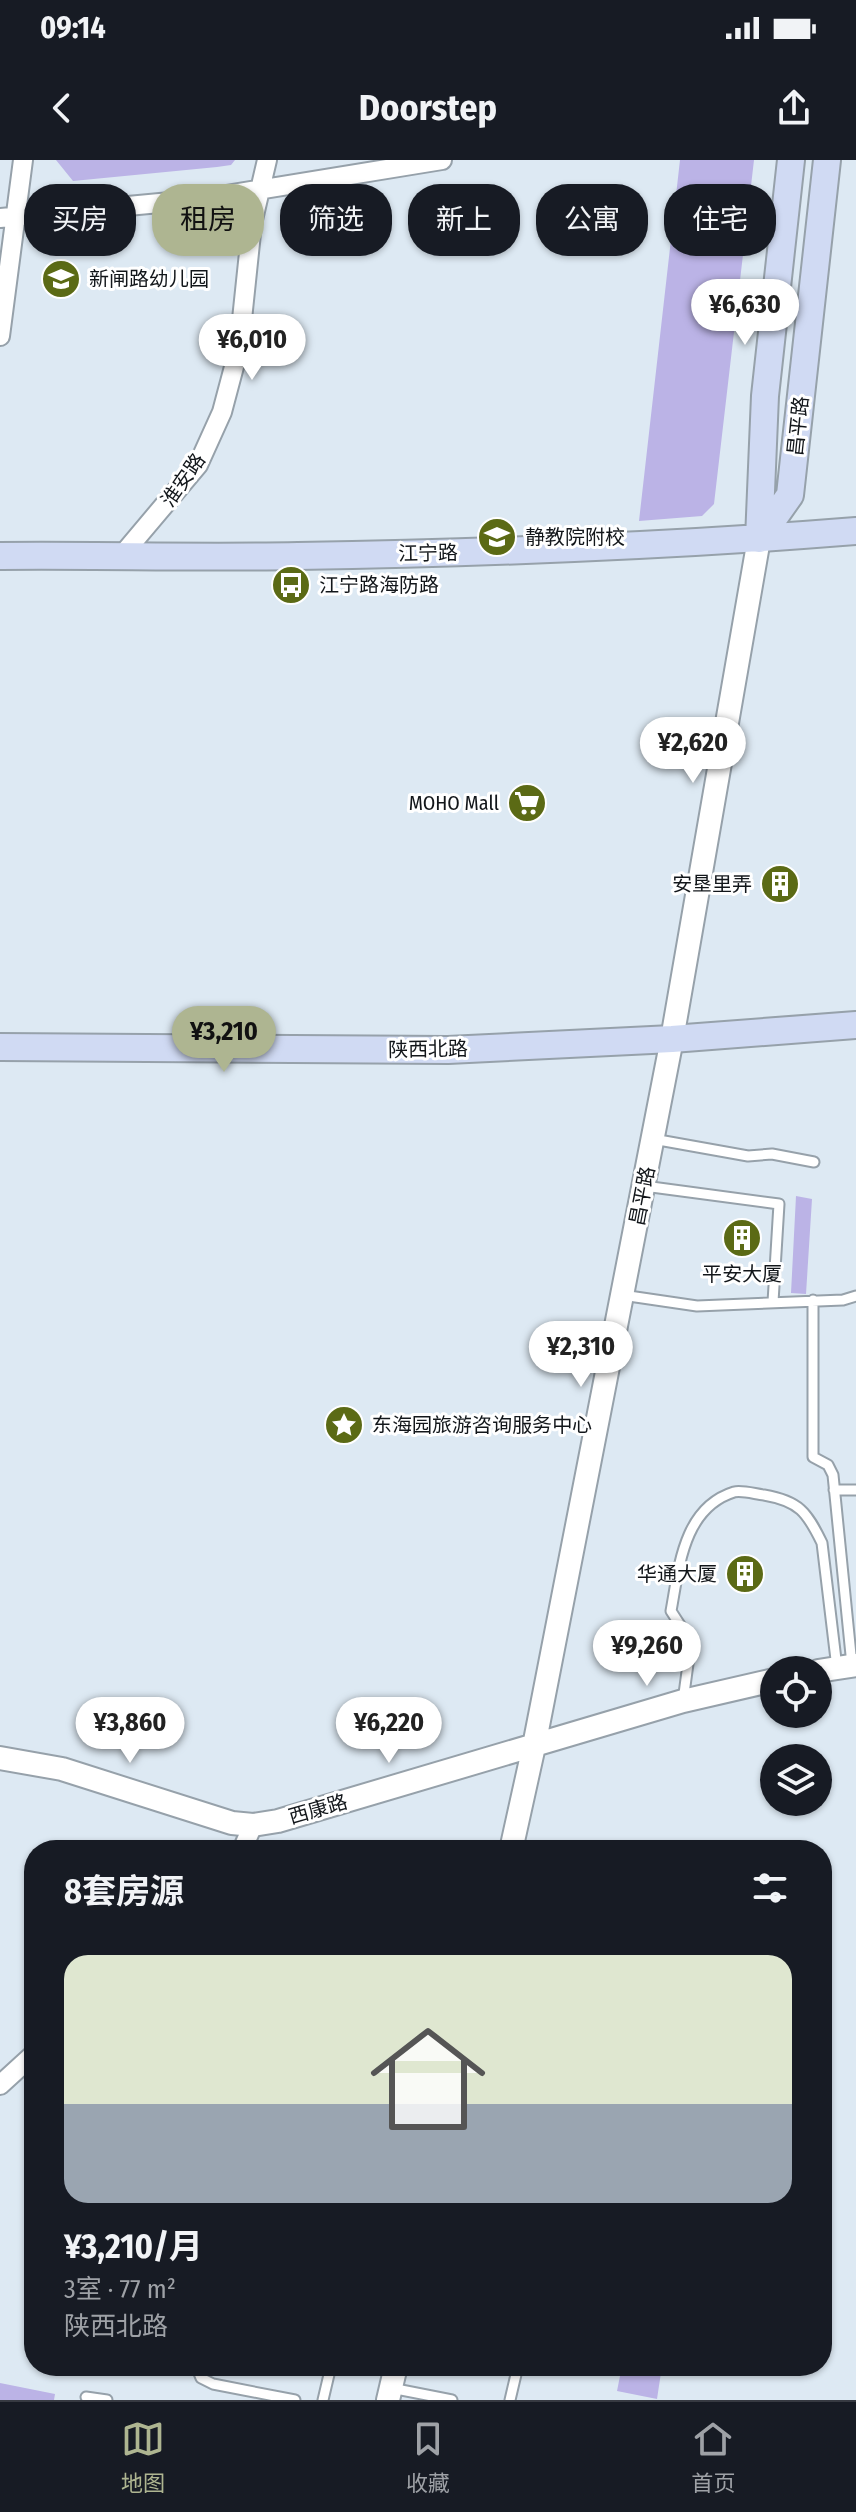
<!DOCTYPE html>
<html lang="zh">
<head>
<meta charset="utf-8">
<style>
  body { margin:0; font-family:"Fira Sans Condensed","Noto Sans SC",sans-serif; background:#242831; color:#f1f3f6; height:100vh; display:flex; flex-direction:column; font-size:30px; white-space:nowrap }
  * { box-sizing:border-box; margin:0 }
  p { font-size:26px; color:#9ea1a6 }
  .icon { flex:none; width:44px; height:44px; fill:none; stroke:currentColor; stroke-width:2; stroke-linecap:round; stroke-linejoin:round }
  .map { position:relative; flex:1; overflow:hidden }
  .details { position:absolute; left:24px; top:1680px; width:808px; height:536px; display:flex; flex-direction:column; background:#171b24; border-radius:32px; box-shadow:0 2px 6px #0004 }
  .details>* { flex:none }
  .guide { position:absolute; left:24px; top:24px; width:808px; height:72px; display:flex; gap:16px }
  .tools { position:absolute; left:760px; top:1496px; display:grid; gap:16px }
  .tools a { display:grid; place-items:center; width:72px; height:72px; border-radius:50%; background:#171b24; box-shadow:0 2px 6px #0004; font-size:40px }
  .price { position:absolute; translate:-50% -68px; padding:0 18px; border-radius:28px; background:#fff; color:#222; font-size:26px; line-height:52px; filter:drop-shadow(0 2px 4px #0008) }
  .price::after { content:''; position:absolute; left:50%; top:48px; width:24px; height:18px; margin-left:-12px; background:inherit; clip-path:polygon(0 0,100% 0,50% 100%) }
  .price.current { background:#aeb591; color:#111 }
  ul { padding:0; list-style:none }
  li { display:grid; align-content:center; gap:16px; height:424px; padding:0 40px }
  li span { display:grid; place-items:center; height:248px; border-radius:24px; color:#555 }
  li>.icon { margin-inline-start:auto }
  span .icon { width:144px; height:144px; fill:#fffc; stroke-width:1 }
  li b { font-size:34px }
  h2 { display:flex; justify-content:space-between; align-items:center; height:96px; padding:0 40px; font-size:34px }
  .tag { padding:0 28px; border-radius:32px; background:#171b24; box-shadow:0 2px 6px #0004; font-size:28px; line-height:72px }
  .tag.current { background:#aeb591; color:#111 }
  .status { display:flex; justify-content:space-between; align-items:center; height:56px; padding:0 40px; background:#171b24; direction:ltr }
  .status svg { height:22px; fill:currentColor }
  header { display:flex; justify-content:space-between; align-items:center; height:104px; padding:0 40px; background:#171b24; font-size:36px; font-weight:700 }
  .tabs { display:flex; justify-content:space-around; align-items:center; height:112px; border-top:2px solid #363941; background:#171b24; font-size:22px; color:#9ea1a6 }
  .tabs a { display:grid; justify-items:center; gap:4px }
  .tabs .current { color:#aeb591 }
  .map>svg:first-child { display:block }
</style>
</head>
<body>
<div class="status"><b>09:14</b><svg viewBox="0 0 49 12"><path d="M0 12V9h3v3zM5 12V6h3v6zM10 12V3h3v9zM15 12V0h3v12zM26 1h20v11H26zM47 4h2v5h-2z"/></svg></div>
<header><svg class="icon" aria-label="back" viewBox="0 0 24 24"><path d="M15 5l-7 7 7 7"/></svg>Doorstep<svg class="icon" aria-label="share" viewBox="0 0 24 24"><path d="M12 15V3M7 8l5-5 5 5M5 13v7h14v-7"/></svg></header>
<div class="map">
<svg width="856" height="2240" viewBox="0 0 856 2240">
  <rect width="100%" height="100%" fill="#dde9f3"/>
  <!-- green -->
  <path fill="#bbb3e6" d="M56 0H235L231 5 217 7 73 21Z
    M680 0H754L714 344 702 356 639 361Z
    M796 1036 812 1039 806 1134 791 1133Z
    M622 2206H662L657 2239 617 2231Z
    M0 2223 55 2234 54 2240H0Z"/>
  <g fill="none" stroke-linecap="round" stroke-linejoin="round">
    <!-- service casing -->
    <g stroke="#96a1aa" stroke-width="13">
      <path id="service" d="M653 979 748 996 772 994 814 1002
        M644 1026 779 1044 773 1142
        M622 1135 697 1146 843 1140 856 1136
        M813 1140V1297L828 1305 833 1315 852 1505
        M834 1330H856
        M683 1541 691 1482 671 1451C679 1408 683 1348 734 1332 742 1330 755 1334 764 1335 799 1341 807 1352 822 1383L837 1508
        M196 2206 201 2218 213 2224 295 2240
        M391 2228 452 2240
        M86 2237 107 2240
        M323 2240 331 2206
        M510 2240 518 2206"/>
    </g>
    <!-- minor casing -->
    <g stroke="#96a1aa" stroke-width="22">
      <path id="minor" d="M0 58 202 39 442 0
        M0 176 23 0
        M123 394 198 305 222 252 239 188 252 64 267 0
        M242 1690 253 1665
        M0 1925 34 1894"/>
    </g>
    <!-- tertiary casing -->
    <g stroke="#96a1aa" stroke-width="26">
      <path id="tertiary" d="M818 1511 856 1505
        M0 1598 62 1609 232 1663 253 1665 278 1661 683 1541 774 1520
        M511 1690 534 1586 672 879 759 379
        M388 2240 396 2206"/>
    </g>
    <!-- secondary casing -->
    <g stroke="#96a1aa" stroke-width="30">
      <path id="secondary" d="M759 379 790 335 827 0
        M759 379 765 236 791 0
        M0 396C99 395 199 398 298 396 484 393 670 386 856 371
        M0 887 448 890 672 879 856 865"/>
    </g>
    <!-- service -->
    <use href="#service" stroke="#fff" stroke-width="9"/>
    <!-- minor -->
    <use href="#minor" stroke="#fff" stroke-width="18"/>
    <!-- tertiary -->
    <use href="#tertiary" stroke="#fff" stroke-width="22"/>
    <!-- secondary -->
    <use href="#secondary" stroke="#d0daf3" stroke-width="26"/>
  </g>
  <!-- icons -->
  <defs>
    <g id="school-disc" transform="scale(2)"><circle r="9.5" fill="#5b6a15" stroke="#fff"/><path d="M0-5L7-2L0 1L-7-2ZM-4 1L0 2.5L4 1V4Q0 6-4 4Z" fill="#fff"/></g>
    <g id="bus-disc" transform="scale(2)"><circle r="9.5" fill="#5b6a15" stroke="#fff"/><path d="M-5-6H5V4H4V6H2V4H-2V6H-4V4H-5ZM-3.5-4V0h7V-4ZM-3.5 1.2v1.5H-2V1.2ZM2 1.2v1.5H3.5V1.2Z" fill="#fff"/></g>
    <g id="supermarket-disc" transform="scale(2)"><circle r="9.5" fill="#5b6a15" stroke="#fff"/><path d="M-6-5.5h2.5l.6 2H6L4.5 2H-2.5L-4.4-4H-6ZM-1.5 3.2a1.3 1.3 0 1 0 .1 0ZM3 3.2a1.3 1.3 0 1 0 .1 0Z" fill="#fff"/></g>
    <g id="building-disc" transform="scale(2)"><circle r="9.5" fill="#5b6a15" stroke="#fff"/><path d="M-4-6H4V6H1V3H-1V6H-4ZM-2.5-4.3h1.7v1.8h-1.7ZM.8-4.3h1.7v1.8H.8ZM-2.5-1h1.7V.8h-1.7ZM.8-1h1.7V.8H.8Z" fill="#fff"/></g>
    <g id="sight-disc" transform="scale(2)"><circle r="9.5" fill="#5b6a15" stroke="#fff"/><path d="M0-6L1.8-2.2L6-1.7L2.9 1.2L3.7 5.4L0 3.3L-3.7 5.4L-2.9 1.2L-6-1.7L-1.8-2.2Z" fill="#fff"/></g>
  </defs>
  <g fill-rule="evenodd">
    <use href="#school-disc" x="61" y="119"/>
    <use href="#school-disc" x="497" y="377"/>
    <use href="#bus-disc" x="291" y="425"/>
    <use href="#supermarket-disc" x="527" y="643"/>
    <use href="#building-disc" x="780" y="724"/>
    <use href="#building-disc" x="742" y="1078"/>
    <use href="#sight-disc" x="344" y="1265"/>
    <use href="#building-disc" x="745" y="1414"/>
  </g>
  <g text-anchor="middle" stroke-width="6" stroke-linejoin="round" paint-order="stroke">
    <!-- poi labels -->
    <g font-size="20" fill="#12161a" stroke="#fff" text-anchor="start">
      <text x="89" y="126">新闸路幼儿园</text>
      <text x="525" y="384">静教院附校</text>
      <text x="319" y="432">江宁路海防路</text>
      <text x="499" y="650" text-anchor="end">MOHO Mall</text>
      <text x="752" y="731" text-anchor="end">安垦里弄</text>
      <text x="742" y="1121" text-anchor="middle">平安大厦</text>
      <text x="372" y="1272">东海园旅游咨询服务中心</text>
      <text x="717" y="1421" text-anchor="end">华通大厦</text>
    </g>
    <!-- street labels -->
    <g font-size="20" fill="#12161a" stroke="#fff">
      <text transform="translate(798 266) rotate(-84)" y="7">昌平路</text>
      <text transform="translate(183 320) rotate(-55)" y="7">淮安路</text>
      <text transform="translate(428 393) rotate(-1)" y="7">江宁路</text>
      <text transform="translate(428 889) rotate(-1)" y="7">陕西北路</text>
      <text transform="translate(642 1036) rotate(-79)" y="7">昌平路</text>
      <text transform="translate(318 1649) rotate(-16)" y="7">西康路</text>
    </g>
  </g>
</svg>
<div class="tools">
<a><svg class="icon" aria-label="locate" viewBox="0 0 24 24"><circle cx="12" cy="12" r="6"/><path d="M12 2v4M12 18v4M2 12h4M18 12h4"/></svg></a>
<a><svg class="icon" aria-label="layers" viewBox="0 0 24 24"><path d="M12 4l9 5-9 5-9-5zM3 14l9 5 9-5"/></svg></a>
</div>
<b class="price" style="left:745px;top:187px">¥6,630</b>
<b class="price" style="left:252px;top:222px">¥6,010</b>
<b class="price" style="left:693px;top:625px">¥2,620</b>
<b class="price current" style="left:224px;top:914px">¥3,210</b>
<b class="price" style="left:581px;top:1229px">¥2,310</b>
<b class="price" style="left:647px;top:1528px">¥9,260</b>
<b class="price" style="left:130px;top:1605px">¥3,860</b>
<b class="price" style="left:389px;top:1605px">¥6,220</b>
<div class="guide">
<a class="tag">买房</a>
<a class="tag current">租房</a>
<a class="tag">筛选</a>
<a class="tag">新上</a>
<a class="tag">公寓</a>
<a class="tag">住宅</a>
</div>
<section class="details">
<h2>8套房源<svg class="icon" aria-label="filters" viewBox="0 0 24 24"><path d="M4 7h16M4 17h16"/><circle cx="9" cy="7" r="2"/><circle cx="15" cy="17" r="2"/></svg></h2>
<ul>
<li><span style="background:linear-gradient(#dfe7d0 60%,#9aa5b1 0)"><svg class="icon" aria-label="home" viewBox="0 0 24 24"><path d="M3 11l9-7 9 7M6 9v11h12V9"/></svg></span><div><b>¥3,210/月</b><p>3室 · 77 m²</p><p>陕西北路</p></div></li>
</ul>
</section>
</div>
<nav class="tabs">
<a class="current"><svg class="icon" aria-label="map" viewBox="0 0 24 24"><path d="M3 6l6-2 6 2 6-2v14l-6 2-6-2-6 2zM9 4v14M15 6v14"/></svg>地图</a>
<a><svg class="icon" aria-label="saved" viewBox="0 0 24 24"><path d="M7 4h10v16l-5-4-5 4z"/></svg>收藏</a>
<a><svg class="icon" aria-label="home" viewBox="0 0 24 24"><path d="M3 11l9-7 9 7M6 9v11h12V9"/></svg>首页</a>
</nav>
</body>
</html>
